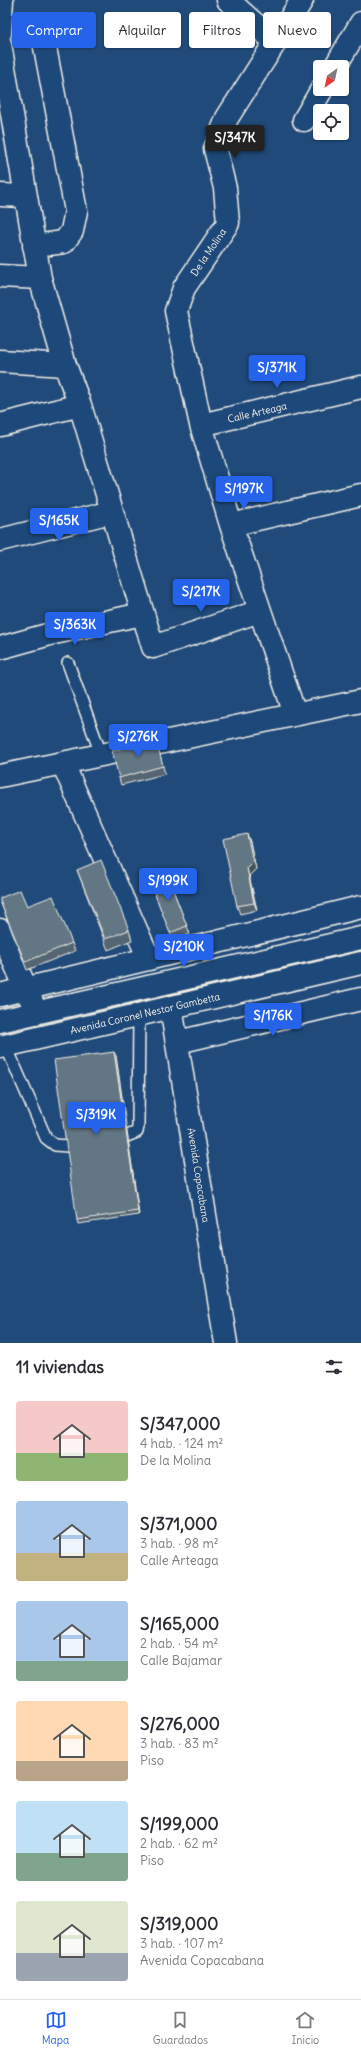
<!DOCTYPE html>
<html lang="es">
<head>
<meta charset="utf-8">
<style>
  body { margin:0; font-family:Delius,sans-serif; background:#f7f7f7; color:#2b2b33; height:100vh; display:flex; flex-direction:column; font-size:15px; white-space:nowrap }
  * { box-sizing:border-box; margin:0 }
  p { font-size:13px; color:#7c7c81 }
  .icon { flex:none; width:22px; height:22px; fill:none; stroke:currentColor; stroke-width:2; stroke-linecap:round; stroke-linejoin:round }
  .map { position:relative; height:1343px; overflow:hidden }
  .sheet { display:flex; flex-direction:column; background:#fff; flex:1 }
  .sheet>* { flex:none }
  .hud { position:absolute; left:12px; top:12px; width:337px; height:36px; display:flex; gap:8px }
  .needle { width:26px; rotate:213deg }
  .controls { position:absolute; left:313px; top:60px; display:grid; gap:8px }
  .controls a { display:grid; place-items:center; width:36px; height:36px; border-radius:4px; background:#fff; box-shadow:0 1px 3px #0004; font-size:20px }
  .price { position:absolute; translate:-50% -34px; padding:0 9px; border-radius:4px; background:#2563eb; color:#fff; font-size:13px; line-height:26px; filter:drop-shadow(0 1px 2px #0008) }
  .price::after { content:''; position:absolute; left:50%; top:24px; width:12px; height:9px; margin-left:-6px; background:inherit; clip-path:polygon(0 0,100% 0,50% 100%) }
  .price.active { background:#222; color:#fff }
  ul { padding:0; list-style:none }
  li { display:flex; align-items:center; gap:12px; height:100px; padding:0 16px }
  li span { display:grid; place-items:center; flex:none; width:112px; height:80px; border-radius:4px; color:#555 }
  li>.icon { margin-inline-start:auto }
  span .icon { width:48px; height:48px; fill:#fffc; stroke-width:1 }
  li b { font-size:17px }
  h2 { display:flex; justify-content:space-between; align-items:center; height:48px; padding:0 16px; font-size:17px }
  .chip { padding:0 14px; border-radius:4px; background:#fff; box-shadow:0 1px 3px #0004; font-size:14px; line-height:36px }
  .chip.active { background:#2563eb; color:#fff }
  .menu { display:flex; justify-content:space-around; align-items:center; height:56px; border-top:1px solid #e1e1e2; background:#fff; font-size:11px; color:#7c7c81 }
  .menu a { display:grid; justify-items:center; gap:2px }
  .menu .active { color:#2563eb }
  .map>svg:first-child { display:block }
</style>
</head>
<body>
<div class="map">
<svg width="361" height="1343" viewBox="0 0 361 1343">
  <rect width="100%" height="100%" fill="#1f4a7a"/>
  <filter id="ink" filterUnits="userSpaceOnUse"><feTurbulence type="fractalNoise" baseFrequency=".025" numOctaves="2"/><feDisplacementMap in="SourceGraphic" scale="8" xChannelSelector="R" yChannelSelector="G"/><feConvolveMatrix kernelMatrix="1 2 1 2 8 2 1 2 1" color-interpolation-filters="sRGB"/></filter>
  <g filter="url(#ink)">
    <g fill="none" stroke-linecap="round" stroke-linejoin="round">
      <!-- service casing -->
      <g stroke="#f4f1e8" stroke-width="14">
        <path id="service" d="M68 663 101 754
          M6 1046 46 1138 55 1145 67 1146
          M127 1136 137 1132 138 1127 139 1015"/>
      </g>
      <!-- minor casing -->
      <g stroke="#f4f1e8" stroke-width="25">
        <path id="minor" d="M228 0 274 41
          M0 33 2 0
          M0 44 40 278 65 365 80 405 153 647 260 611
          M335 67 361 23
          M304 120 322 89
          M0 195 25 196
          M34 246 64 242 72 231 76 211 43 37
          M0 276 40 278
          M0 361 65 365
          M0 425 80 405
          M201 425 361 387
          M231 525 361 495
          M0 540 111 512
          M0 648 54 633 142 614
          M295 714 231 525 201 425 176 311 184 288 228 223 225 188 215 149 227 118 302 0
          M63 764 149 959
          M0 776 361 701
          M0 930 32 1002
          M0 995 361 907
          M171 1007 226 1343
          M178 1042 361 999"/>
      </g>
      <!-- trunk casing -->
      <g stroke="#f4f1e8" stroke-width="25">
        <path id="trunk" d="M0 1021 361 938
          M0 1047 361 963"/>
      </g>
      <!-- service -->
      <use href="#service" stroke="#1f4a7a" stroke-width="11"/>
      <!-- minor -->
      <use href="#minor" stroke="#1f4a7a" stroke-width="22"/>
      <!-- trunk -->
      <use href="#trunk" stroke="#1f4a7a" stroke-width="22"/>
    </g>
    <!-- wall -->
    <path fill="#556572" stroke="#f4f1e8" d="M158 747 165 774 121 785 119 778Z
      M247 834 250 842 256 869 249 876 257 910 240 914 237 906Z
      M77 870 129 930 132 940 108 950Z
      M166 872 190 934 173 940 149 879Z
      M0 901 27 906 72 943 75 951 27 970Z
      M116 1056 139 1215 78 1224 77 1220Z"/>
    <!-- shaded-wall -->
    <path fill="#45535c" stroke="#f4f1e8" d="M247 834 250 842 256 869 249 876 257 910 254 903 247 868Z
      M114 1052 116 1056 139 1215 138 1211Z"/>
    <!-- building -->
    <path fill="#637684" stroke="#f4f1e8" d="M156 739 163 766 119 778 112 751Z
      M247 834 253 862 247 868 254 903 237 906 223 839Z
      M101 860 129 930 105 939 77 870Z
      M166 872 187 926 170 933 149 879Z
      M20 890 27 906 53 896 72 943 25 962 0 901V898Z
      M114 1052 138 1211 77 1220 54 1060Z"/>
  </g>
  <g text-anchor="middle" stroke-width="3" stroke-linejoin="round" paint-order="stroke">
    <!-- street labels -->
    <g font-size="10" fill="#f4f1e8" stroke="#1f4a7a">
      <text transform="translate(208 252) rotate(-56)" y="4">De la Molina</text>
      <text transform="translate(257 412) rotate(-13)" y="4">Calle Arteaga</text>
      <text transform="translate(145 1013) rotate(-13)" y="4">Avenida Coronel Nestor Gambetta</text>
      <text transform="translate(199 1175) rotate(81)" y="4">Avenida Copacabana</text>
    </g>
  </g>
</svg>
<div class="controls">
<a><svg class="needle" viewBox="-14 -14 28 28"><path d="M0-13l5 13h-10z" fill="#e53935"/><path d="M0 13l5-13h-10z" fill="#7c7c81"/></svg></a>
<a><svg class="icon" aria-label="locate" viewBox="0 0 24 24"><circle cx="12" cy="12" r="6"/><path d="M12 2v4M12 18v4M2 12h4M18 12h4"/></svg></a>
</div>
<b class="price active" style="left:235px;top:159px">S/347K</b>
<b class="price" style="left:277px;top:389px">S/371K</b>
<b class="price" style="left:244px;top:510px">S/197K</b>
<b class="price" style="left:59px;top:542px">S/165K</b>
<b class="price" style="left:201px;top:613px">S/217K</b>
<b class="price" style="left:75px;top:646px">S/363K</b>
<b class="price" style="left:138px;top:758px">S/276K</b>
<b class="price" style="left:168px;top:902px">S/199K</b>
<b class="price" style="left:184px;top:968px">S/210K</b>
<b class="price" style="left:273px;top:1037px">S/176K</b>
<b class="price" style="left:96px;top:1136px">S/319K</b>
<div class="hud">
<a class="chip active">Comprar</a>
<a class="chip">Alquilar</a>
<a class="chip">Filtros</a>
<a class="chip">Nuevo</a>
</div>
</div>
<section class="sheet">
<h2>11 viviendas<svg class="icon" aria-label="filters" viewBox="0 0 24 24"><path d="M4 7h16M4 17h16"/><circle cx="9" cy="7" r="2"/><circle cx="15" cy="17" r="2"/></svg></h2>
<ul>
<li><span style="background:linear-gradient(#f6c9c9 65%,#8fb573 0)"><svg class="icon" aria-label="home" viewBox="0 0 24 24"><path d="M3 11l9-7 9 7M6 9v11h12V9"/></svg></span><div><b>S/347,000</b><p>4 hab. · 124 m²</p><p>De la Molina</p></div></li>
<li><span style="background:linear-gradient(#a9c7e8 65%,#c2b280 0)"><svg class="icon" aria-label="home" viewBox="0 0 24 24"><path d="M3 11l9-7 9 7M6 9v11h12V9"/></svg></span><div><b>S/371,000</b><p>3 hab. · 98 m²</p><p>Calle Arteaga</p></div></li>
<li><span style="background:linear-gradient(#a9c7e8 75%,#7fa58c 0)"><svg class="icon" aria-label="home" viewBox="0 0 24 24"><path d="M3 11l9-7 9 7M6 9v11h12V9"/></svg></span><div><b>S/165,000</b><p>2 hab. · 54 m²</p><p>Calle Bajamar</p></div></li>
<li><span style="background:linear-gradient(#ffd9b3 75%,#b9a48a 0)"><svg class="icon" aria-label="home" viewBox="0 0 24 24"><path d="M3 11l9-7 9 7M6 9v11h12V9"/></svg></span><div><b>S/276,000</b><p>3 hab. · 83 m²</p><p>Piso</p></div></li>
<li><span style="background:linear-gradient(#bfe0f5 65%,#7fa58c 0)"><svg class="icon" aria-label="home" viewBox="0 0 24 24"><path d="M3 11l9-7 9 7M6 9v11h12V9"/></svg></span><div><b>S/199,000</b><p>2 hab. · 62 m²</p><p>Piso</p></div></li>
<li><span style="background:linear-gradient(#dfe7d0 65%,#9aa5b1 0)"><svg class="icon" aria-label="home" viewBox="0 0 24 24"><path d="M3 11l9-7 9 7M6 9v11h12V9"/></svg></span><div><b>S/319,000</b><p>3 hab. · 107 m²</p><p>Avenida Copacabana</p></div></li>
</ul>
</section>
<nav class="menu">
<a class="active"><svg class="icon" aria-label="map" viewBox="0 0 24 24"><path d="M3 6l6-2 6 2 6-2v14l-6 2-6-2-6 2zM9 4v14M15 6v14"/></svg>Mapa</a>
<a><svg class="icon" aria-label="saved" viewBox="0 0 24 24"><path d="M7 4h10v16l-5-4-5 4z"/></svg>Guardados</a>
<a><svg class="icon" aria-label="home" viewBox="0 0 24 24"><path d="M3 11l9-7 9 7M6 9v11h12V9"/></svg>Inicio</a>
</nav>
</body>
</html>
